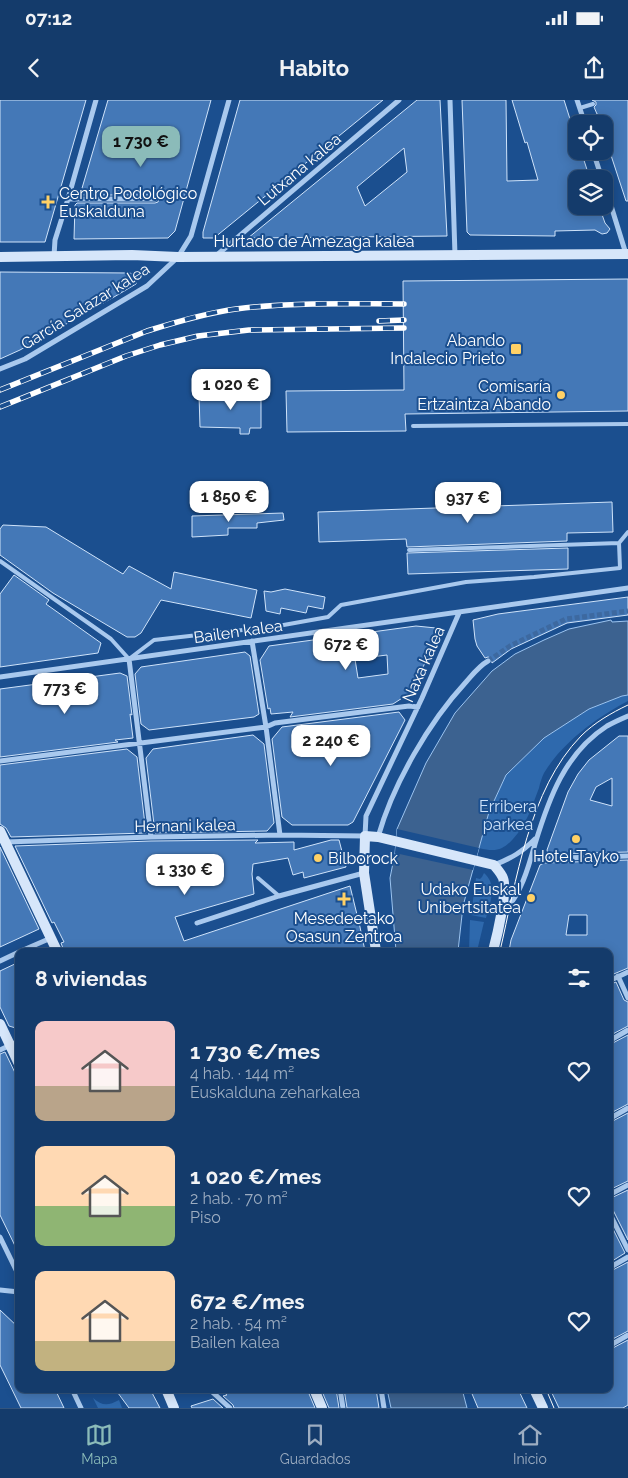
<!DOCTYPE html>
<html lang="es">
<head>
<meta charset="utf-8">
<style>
  body { margin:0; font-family:Raleway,sans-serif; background:#1d4271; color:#f1f3f6; height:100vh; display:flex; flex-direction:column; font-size:19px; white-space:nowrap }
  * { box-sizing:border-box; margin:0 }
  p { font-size:16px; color:#9dadc1 }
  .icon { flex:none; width:28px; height:28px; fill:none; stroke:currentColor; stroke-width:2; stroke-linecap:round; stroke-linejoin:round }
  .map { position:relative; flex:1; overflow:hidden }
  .drawer { position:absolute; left:15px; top:848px; width:598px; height:445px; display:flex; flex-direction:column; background:#143b6b; border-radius:10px; box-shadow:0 2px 12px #0003,0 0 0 1px #33557e }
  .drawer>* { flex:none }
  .buttons { position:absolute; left:568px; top:15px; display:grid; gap:10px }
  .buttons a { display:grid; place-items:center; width:45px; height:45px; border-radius:10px; background:#143b6b; box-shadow:0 2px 12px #0003,0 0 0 1px #33557e; font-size:25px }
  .price { position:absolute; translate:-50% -42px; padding:0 11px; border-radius:10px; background:#fff; color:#222; font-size:16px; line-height:32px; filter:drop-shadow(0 1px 2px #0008) }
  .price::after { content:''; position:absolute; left:50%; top:30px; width:15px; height:11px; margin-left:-8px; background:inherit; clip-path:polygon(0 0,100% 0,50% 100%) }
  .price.current { background:#8bbbb9; color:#111 }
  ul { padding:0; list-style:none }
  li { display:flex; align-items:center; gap:15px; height:125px; padding:0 20px }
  li span { display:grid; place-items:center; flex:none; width:140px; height:100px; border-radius:10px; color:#555 }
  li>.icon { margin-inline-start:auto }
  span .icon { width:60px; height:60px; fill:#fffc; stroke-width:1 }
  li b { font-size:21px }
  h2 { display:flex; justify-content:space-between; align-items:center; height:60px; padding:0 20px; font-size:21px }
  .status { display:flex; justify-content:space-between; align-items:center; height:35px; padding:0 25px; background:#143b6b; direction:ltr }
  .status svg { height:14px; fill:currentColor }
  header { display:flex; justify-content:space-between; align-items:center; height:65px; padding:0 20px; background:#143b6b; font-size:22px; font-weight:700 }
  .tabs { display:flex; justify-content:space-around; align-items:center; height:70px; border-top:1px solid #33557e; background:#143b6b; font-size:14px; color:#9dadc1 }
  .tabs a { display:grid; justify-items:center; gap:2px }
  .tabs .current { color:#8bbbb9 }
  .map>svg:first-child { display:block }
</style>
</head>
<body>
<div class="status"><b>07:12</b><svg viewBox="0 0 49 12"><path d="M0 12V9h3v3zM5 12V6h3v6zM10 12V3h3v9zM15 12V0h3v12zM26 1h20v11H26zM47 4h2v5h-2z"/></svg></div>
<header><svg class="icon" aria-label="back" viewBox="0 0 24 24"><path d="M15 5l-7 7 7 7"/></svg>Habito<svg class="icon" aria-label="share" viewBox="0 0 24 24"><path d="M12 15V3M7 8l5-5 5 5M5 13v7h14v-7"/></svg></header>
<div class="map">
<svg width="628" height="1308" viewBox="0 0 628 1308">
  <rect width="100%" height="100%" fill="#1b4f8f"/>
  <!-- green -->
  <path fill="#2e69ad" d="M628 595V601C597 617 562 643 544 673 542 677 540 683 539 688 532 706 527 724 513 739 502 751 495 752 479 748L489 712 506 675 544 638 587 610 622 596Z
    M484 773C498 785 490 803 486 818L471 815 476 778 480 779 482 777Z
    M470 820 484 822 477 851H469Z
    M93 1298C102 1306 108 1306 119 1300L122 1308H98Z"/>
  <!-- water -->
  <path fill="#3c6290" stroke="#9cc4f0" d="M611 520 612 522 628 521V595L622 596 589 609 544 638 506 675 489 712 469 784 463 806 458 851H396L390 778 395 753 397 729 426 663 455 613 492 571 515 554 544 540 569 529Z
    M387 1289H462L467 1308H391Z"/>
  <!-- pier -->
  <path fill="#1b4f8f" d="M397 729 479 748 473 770 395 753Z"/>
  <!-- building -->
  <path fill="#4478b7" stroke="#cfe3fa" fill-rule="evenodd" d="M0 0H86L45 142H0Z
    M108 0H211L175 131 168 138 74 139 75 105 77 103H155L158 102 159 99 158 96 155 95H80Z
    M240 0H383L214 138H203V132Z
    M417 0H440L447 136 248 138ZM404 48 407 72 365 106 357 87Z
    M462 0H506L507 81 538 80 527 42 525 43 512 0H564L576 38V51H581L590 79H576V106H599L605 123 610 129 607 133 602 134 595 130 555 131V136L470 135 467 132Z
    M592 0H628V101H626L604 34V24H600L599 21 602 19 601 16 597 14 594 7 596 5V2Z
    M0 172 130 173 137 177 136 184 114 197 20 250 0 259Z
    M628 179V311L405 314 406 331 287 332 286 291 404 290 403 181Z
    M261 292V328H250L249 334H240V328L200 327 199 295Z
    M612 402 613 432 567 433V441L407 447 406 439 319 442 318 412Z
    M283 413 284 420 257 423V428H228V435L192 437V416Z
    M3 425 46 427 123 474 129 466 171 489 174 472 257 490 251 518 161 500 141 533 135 537H127L53 493 0 455V429Z
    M568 448V469L408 474 407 453Z
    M14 475 49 500 46 504 101 543 98 553 0 567V494Z
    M285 489 325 497 323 509 308 506 306 513 281 508 280 514 266 511 264 491 271 492Z
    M628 497V515L567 523 511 549 492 563 491 558 488 557 485 558 477 546 475 539 473 520 498 514Z
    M416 526 436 528 439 531 438 537 422 569 413 591 393 604 290 617 293 612 271 614 270 608 268 609 260 560 269 546ZM387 555 388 574 358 578 355 559Z
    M245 552 250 556 259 614 254 617 149 630 141 624 135 574 141 567Z
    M120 573 127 576 132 615 130 614 133 638 115 640 118 642 0 657V589Z
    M399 612 405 620 353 722 348 725H292L282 717 272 639 282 627Z
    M253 635 264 644 274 723 267 731 155 733 146 658 153 649Z
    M619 636H628V752L548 754 547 750 568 692 578 674 589 660ZM612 678V706L590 700 596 687Z
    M127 649 137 657 146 733 11 737 6 728 0 724V665Z
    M258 740 255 743 294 742V750L331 740H339L346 767 304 778 303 772 293 775 288 758 253 764 252 774 254 794 175 817 184 841 350 786 360 827 365 851H64L61 843 64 842 54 822 52 823 15 746 151 741Z
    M0 747 39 829 0 847Z
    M628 760V868L609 876V851H509L511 840 540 765 544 763ZM569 815H587V835H566Z
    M19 862V929L9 926 0 907V871Z
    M616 882 624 900 628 902V926L609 936V885Z
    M628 935V1004L609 1014V945Z
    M5 952 19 981V1154L0 1115V954Z
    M628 1013V1081L609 1090V1023Z
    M628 1090V1140L613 1110 609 1108V1099Z
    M609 1121 625 1153 609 1163Z
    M628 1162V1231L609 1241V1172Z
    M0 1210 19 1228V1289H55L64 1308H21L0 1265Z
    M628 1240V1305L623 1308H559L550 1289H609V1250Z
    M115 1289H150L160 1308H129Z
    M220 1289H307L315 1308H234L233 1305 223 1296 227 1295Z
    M321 1289H336L339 1308H329Z
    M344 1289H376L379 1308H347Z
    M470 1289H518L527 1308H478Z
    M213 1299 223 1308H192L191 1306Z"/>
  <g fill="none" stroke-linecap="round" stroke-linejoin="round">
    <!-- street-tunnel -->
    <path stroke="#3d69a0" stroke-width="5" stroke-dasharray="5 2.5" stroke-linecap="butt" d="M488 561 510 546 566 519 628 511"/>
    <!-- lane -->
    <path stroke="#a9c9ee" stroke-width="4" d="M580 8 593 4
      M584 23 598 18
      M413 326 628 324
      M409 450 619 443
      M0 461 111 539 129 559 154 540 278 526 328 517 341 505 466 482 534 477 620 468 619 443 628 432
      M258 778 279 796"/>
    <!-- street -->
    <path stroke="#a9c9ee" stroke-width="5" d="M450 0 455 155
      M577 0 585 24
      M593 51 602 79
      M604 83 626 154
      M68 99H155
      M217 155 399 0
      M54 156 55 140 68 99 96 0
      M0 269 25 259 147 186 178 157 191 136 229 0
      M252 541 266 627 280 735
      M129 559 151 737
      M0 577 628 488
      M0 661 266 627 275 623 409 606 418 607
      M378 737C393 684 429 622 466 582 473 574 479 566 488 561
      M6 742 151 737 280 735 365 736 366 716 422 598 459 513
      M531 759 628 756
      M494 765C512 758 522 752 535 739
      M503 813C521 794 528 769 535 744 549 698 565 653 607 626 614 622 621 619 628 616
      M197 823 279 796 364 773
      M21 851 51 838
      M0 861 19 852
      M618 876 628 898
      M609 881 628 872
      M609 941 628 930
      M0 950 19 941
      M609 1019 628 1008
      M609 1095 628 1085
      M609 1112 628 1150
      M0 1137 19 1176
      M609 1168 628 1157
      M0 1190 19 1192
      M609 1246 628 1235
      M72 1289 81 1308
      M209 1289 230 1308
      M340 1289 343 1308
      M381 1289 384 1308"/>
    <!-- secondary -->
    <path stroke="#d6e6fa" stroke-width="10" d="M0 157 132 155 178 157 628 154
      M0 731 57 851
      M376 851 364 773 365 736 378 737 494 765C497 769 501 773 503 778 508 791 497 836 493 851
      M0 924 19 964
      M166 1289 174 1308
      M314 1289 322 1308
      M534 1289 543 1308"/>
    <!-- tram -->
    <path stroke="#fff" stroke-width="1" d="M500 851C516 782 529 689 581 636 594 623 611 613 628 605
      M546 1289 554 1308"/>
    <!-- rail casing -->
    <g stroke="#fff" stroke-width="5.5">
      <path id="rail" d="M379 221 404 220
        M0 290 147 231C176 222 206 213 236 209 291 202 348 204 404 204
        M0 307 126 256 160 245 198 236 249 230 404 228"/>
    </g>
    <!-- rail -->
    <use href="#rail" stroke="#1b4f8f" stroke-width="4" stroke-dasharray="11" stroke-linecap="butt"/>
  </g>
  <!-- markers -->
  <g fill="#ffd166" stroke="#1b4f8f" stroke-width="2">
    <path d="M45.5 94.5h5v5h5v5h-5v5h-5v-5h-5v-5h5z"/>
    <rect x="510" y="243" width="12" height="12" rx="2.5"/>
    <circle cx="561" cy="295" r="5"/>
    <circle cx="576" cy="739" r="5"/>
    <circle cx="318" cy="758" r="5"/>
    <circle cx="531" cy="798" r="5"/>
    <path d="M341.5 791.5h5v5h5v5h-5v5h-5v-5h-5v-5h5z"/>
  </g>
  <g text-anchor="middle" stroke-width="4" stroke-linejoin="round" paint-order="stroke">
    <!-- street labels -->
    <g font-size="16" fill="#fff" stroke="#1b4f8f">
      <text transform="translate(299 69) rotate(-40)" y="6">Lutxana kalea</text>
      <text x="314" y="147">Hurtado de Amezaga kalea</text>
      <text transform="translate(85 206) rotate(-32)" y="6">García Salazar kalea</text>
      <text transform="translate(238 531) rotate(-8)" y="6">Bailen kalea</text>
      <text transform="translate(423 564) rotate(-66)" y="6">Naxa kalea</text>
      <text transform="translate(185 725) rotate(-1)" y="6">Hernani kalea</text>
    </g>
    <!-- poi labels -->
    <g font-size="16" fill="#fff" stroke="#1b4f8f" text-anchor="end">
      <text x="59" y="99" text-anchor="start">Centro Podológico<tspan x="59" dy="18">Euskalduna</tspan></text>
      <text x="505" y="246">Abando<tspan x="505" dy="18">Indalecio Prieto</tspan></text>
      <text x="551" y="292">Comisaría<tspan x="551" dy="18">Ertzaintza Abando</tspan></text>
      <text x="576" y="762" text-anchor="middle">Hotel Tayko</text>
      <text x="328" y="764" text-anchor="start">Bilborock</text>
      <text x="521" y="795">Udako Euskal<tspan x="521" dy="18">Unibertsitatea</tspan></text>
      <text x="344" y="824" text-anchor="middle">Mesedeetako<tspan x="344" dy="18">Osasun Zentroa</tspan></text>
    </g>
    <!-- park labels -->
    <g font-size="16" fill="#cfe3fa" stroke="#1b4f8f">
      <text x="508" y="712">Erribera<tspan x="508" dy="18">parkea</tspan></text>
    </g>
  </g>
</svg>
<div class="buttons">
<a><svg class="icon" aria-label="locate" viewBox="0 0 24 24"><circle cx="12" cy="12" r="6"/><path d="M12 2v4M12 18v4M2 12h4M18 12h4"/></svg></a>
<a><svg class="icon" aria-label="layers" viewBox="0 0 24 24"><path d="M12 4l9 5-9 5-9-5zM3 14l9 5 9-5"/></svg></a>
</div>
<b class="price current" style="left:141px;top:68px">1 730 €</b>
<b class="price" style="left:231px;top:311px">1 020 €</b>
<b class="price" style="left:229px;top:423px">1 850 €</b>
<b class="price" style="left:468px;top:424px">937 €</b>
<b class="price" style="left:346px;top:571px">672 €</b>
<b class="price" style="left:65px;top:615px">773 €</b>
<b class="price" style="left:331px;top:667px">2 240 €</b>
<b class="price" style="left:185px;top:796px">1 330 €</b>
<section class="drawer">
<h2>8 viviendas<svg class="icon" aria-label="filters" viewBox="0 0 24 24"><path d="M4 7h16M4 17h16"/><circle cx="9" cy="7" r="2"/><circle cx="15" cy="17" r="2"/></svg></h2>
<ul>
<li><span style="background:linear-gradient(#f6c9c9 65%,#b9a48a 0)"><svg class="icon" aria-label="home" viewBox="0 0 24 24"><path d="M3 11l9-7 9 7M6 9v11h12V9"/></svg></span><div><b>1 730 €/mes</b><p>4 hab. · 144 m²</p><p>Euskalduna zeharkalea</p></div><svg class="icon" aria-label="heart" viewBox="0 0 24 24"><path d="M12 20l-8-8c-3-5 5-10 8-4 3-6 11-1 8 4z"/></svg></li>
<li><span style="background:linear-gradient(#ffd9b3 60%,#8fb573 0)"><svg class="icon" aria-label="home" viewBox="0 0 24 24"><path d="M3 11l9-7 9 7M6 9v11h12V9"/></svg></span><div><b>1 020 €/mes</b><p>2 hab. · 70 m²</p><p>Piso</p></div><svg class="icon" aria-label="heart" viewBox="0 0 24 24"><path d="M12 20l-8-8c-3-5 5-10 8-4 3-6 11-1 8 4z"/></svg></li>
<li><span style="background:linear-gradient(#ffd9b3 70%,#c2b280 0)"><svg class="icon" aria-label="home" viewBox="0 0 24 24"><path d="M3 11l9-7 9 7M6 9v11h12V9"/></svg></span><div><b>672 €/mes</b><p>2 hab. · 54 m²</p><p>Bailen kalea</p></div><svg class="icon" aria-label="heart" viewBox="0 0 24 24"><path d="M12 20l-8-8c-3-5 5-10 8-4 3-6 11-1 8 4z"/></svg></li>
</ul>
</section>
</div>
<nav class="tabs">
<a class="current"><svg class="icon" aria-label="map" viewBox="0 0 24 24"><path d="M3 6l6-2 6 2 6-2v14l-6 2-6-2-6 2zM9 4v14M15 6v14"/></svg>Mapa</a>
<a><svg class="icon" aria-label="saved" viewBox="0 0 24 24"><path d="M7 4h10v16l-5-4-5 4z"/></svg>Guardados</a>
<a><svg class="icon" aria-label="home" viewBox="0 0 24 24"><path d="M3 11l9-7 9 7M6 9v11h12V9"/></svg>Inicio</a>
</nav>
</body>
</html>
